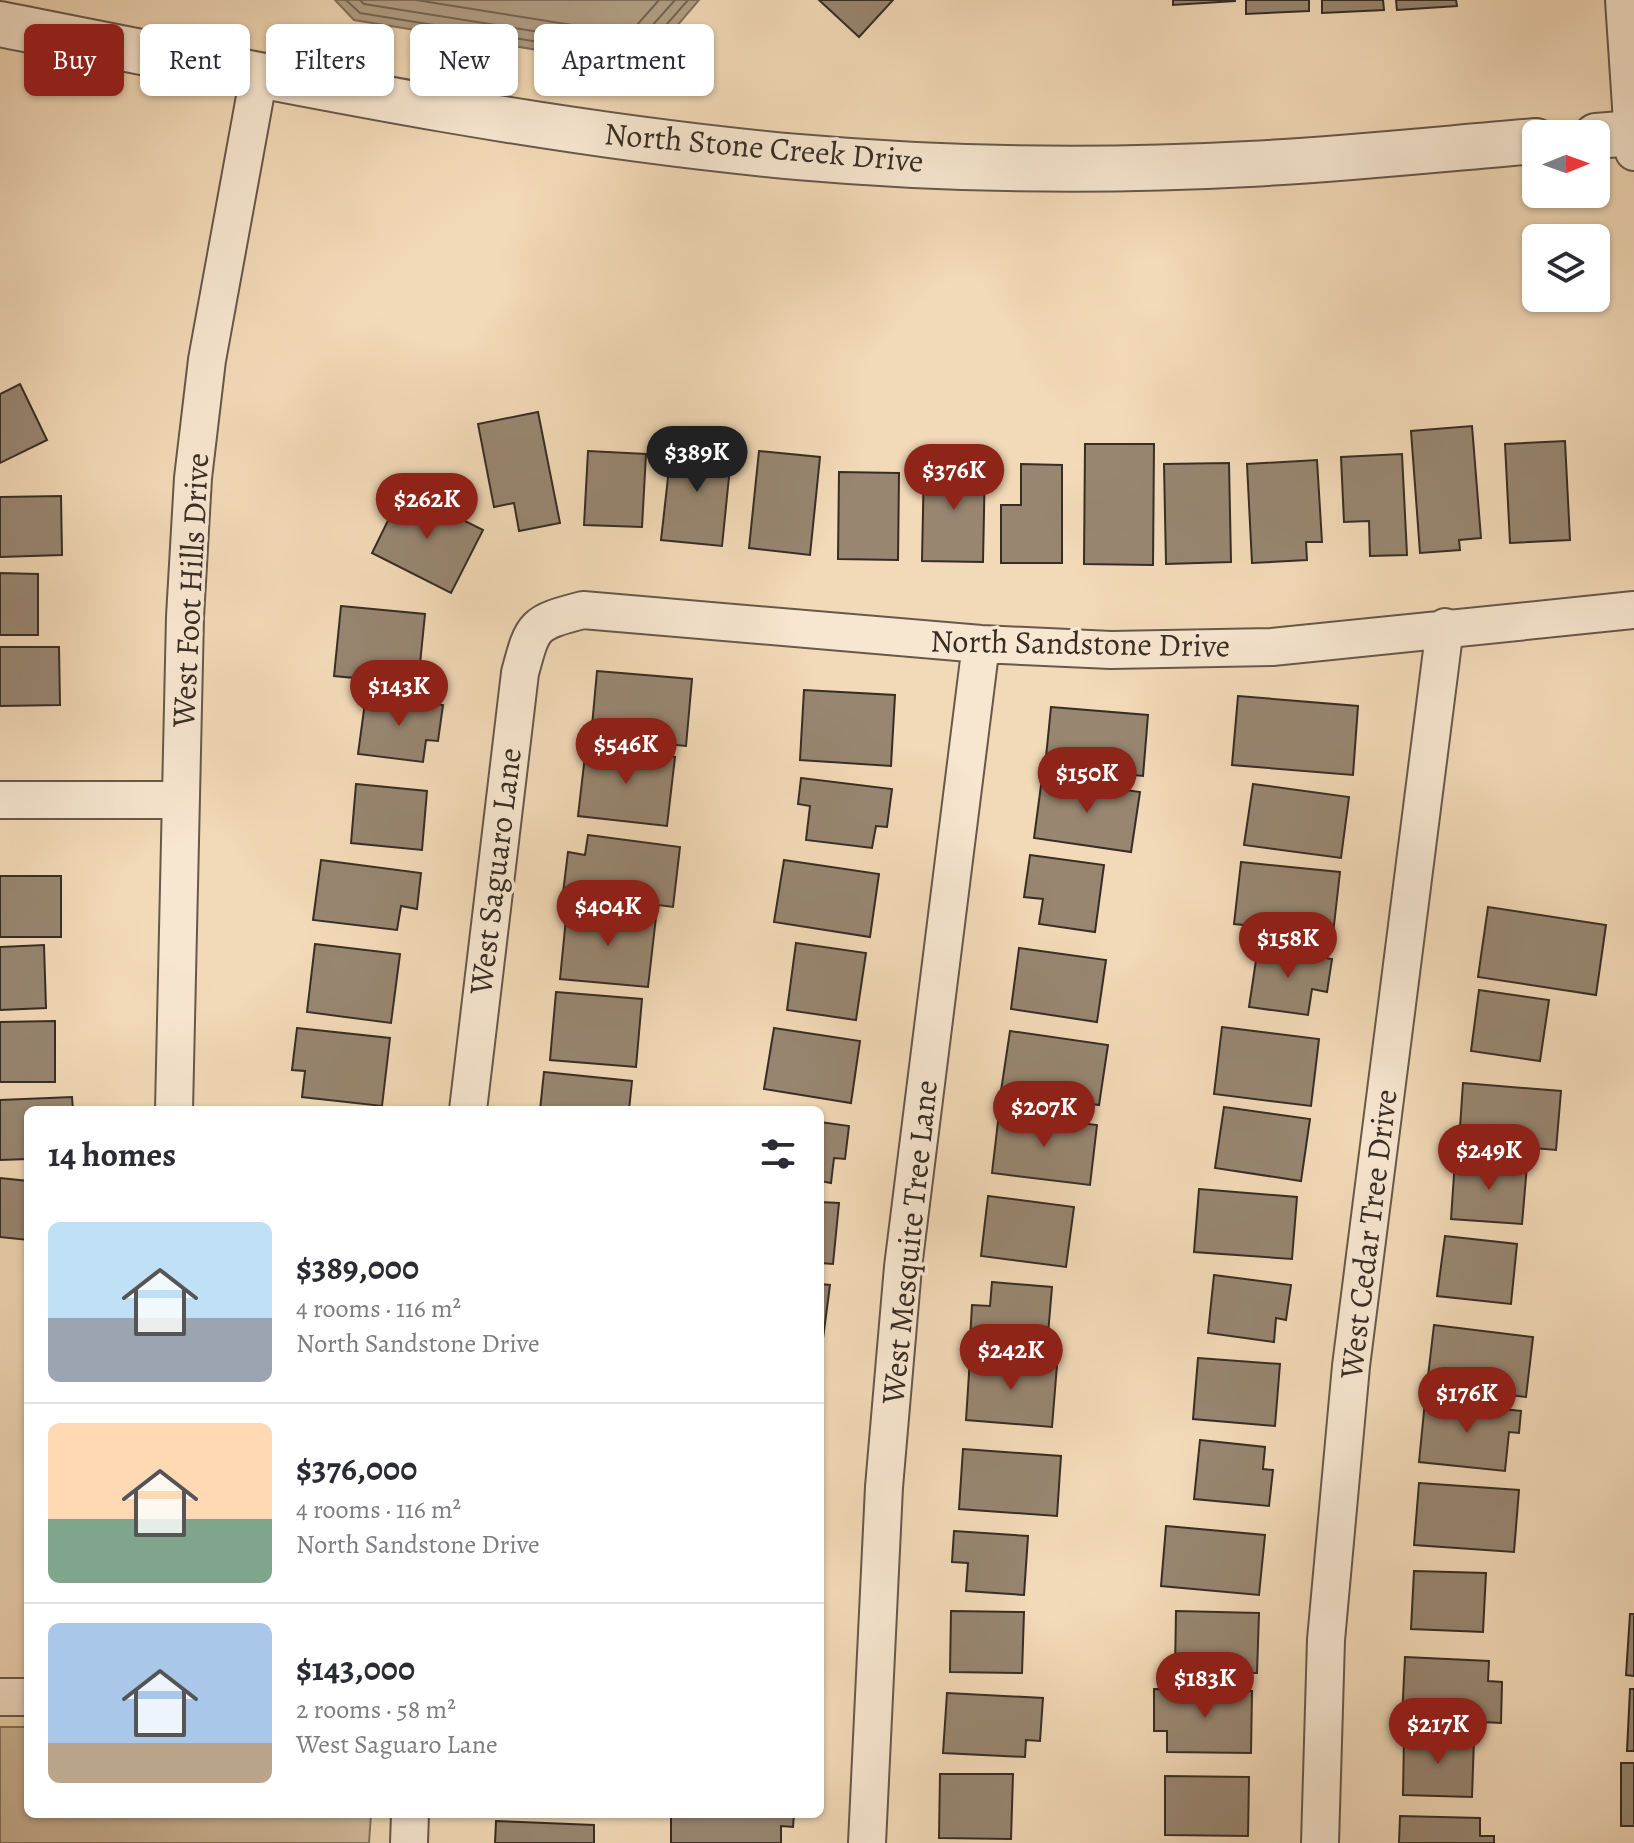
<!DOCTYPE html>
<html lang="en">
<head>
<meta charset="utf-8">
<style>
  body { margin:0; font-family:Alegreya,serif; background:#f7f7f7; color:#2b2b33; height:100vh; display:flex; flex-direction:column; font-size:30px; white-space:nowrap }
  * { box-sizing:border-box; margin:0 }
  p { font-size:26px; color:#7c7c81 }
  .icon { flex:none; width:44px; height:44px; fill:none; stroke:currentColor; stroke-width:2; stroke-linecap:round; stroke-linejoin:round }
  .map { position:relative; flex:1; overflow:hidden }
  .details { position:absolute; left:24px; top:1106px; width:800px; height:712px; display:flex; flex-direction:column; background:#fff; border-radius:12px; box-shadow:0 2px 6px #0004 }
  .details>* { flex:none }
  .top-card { position:absolute; left:24px; top:24px; width:800px; height:72px; display:flex; gap:16px }
  .needle { width:52px; rotate:89deg }
  .buttons { position:absolute; left:1522px; top:120px; display:grid; gap:16px }
  .buttons a { display:grid; place-items:center; width:88px; height:88px; border-radius:12px; background:#fff; box-shadow:0 2px 6px #0004; font-size:40px }
  .price { position:absolute; translate:-50% -68px; padding:0 18px; border-radius:28px; background:#8f2418; color:#fff; font-size:26px; line-height:52px; filter:drop-shadow(0 2px 4px #0008) }
  .price::after { content:''; position:absolute; left:50%; top:48px; width:24px; height:18px; margin-left:-12px; background:inherit; clip-path:polygon(0 0,100% 0,50% 100%) }
  .price.active { background:#222; color:#fff }
  ul { padding:0; list-style:none }
  li { display:flex; align-items:center; gap:24px; height:200px; padding:0 24px }
  li+li { border-top:2px solid #e1e1e2 }
  li span { display:grid; place-items:center; flex:none; width:224px; height:160px; border-radius:12px; color:#555 }
  li>.icon { margin-inline-start:auto }
  span .icon { width:96px; height:96px; fill:#fffc; stroke-width:1 }
  li b { font-size:34px }
  h2 { display:flex; justify-content:space-between; align-items:center; height:96px; padding:0 24px; font-size:34px }
  .tag { padding:0 28px; border-radius:12px; background:#fff; box-shadow:0 2px 6px #0004; font-size:28px; line-height:72px }
  .tag.active { background:#8f2418; color:#fff }
  .map>svg:first-child { display:block }
</style>
</head>
<body>
<div class="map">
<svg width="1634" height="1843" viewBox="0 0 1634 1843">
  <rect width="100%" height="100%" fill="#f2d9b7"/>
  <filter id="stains"><feTurbulence type="fractalNoise" baseFrequency=".0025" numOctaves="4"/><feColorMatrix values="0 0 0 0 .2 0 0 0 0 .09 0 0 0 0 .02 0 0 0 .5 -.17"/></filter>
  <radialGradient id="worn" r=".72"><stop offset=".6" stop-color="#630" stop-opacity="0"/><stop offset="1" stop-color="#630" stop-opacity=".3"/></radialGradient>
  <!-- green -->
  <path fill="#d2bc9e" stroke="#847462" stroke-width="2" d="M0 1727H28V1814H371L369 1843H0Z"/>
  <!-- water -->
  <path fill="#b29f85" stroke="#81715f" stroke-width="2" d="M335 0H699L642 67 354 20Z"/>
  <g fill="none" stroke-linecap="round" stroke-linejoin="round">
    <!-- shore -->
    <path stroke="#746655" stroke-width="2" d="M346 0 360 13 637 58 688 0
      M360 0 364 4 633 47 675 0
      M416 0 629 34 659 0"/>
  </g>
  <!-- building -->
  <path fill="#988671" stroke="#372d25" stroke-width="2" d="M819 0H893L859 37Z
    M1173 0H1235V1L1173 5Z
    M1246 0H1309V11L1246 14Z
    M1322 0H1383L1384 10 1322 13Z
    M1396 0H1456L1457 6 1397 10Z
    M20 384 47 440 0 463V394Z
    M538 412 560 523 519 531 514 503 494 507 478 424Z
    M1472 426 1481 538 1459 540 1460 550 1420 553 1411 431Z
    M1565 441 1570 540 1510 543 1505 444Z
    M672 442 732 447 722 546 661 540Z
    M1085 444H1154L1153 565 1084 564Z
    M588 451 646 454 642 527 584 525Z
    M759 451 820 457 810 555 749 548Z
    M1402 454 1407 555 1370 556 1369 521 1344 522 1341 457Z
    M1317 460 1322 542H1306L1307 560 1252 563 1247 464Z
    M924 462 985 463 983 562 922 561Z
    M1229 463 1231 562 1166 564 1164 464Z
    M1021 464 1062 465V563H1001V505H1021Z
    M839 472 899 473 898 560 838 559Z
    M403 490 483 530 451 593 372 553Z
    M61 496 62 555 0 557V497Z
    M0 573 38 574V635H0Z
    M341 606 425 614 418 684 334 676Z
    M0 647H59L60 705 0 706Z
    M597 671 692 679 686 746 591 737Z
    M804 690 895 695 891 766 800 760Z
    M366 695 443 705 438 741 426 740 423 762 358 754Z
    M1238 696 1358 706 1353 775 1232 765Z
    M1051 707 1148 715 1143 776 1045 767Z
    M586 747 675 757 667 826 578 816Z
    M801 778 892 789 887 827 876 826 872 848 806 840 810 806 798 804Z
    M1042 778 1140 792 1131 852 1034 838Z
    M356 784 427 791 422 850 351 843Z
    M1253 784 1349 797 1341 858 1244 845Z
    M588 835 680 847 673 907 563 893 568 852 585 855Z
    M1030 855 1104 865 1095 932 1039 924 1043 899 1024 897Z
    M321 860 421 873 417 909 401 906 397 930 313 920Z
    M784 860 879 874 870 937 774 922Z
    M1241 862 1340 872 1333 934 1234 924Z
    M0 876H61V937H0Z
    M1488 907 1606 925 1596 995 1478 977Z
    M567 908 656 917 648 987 560 979Z
    M796 943 866 953 856 1020 787 1010Z
    M315 944 400 954 391 1023 307 1012Z
    M44 945 46 1008 0 1010V947Z
    M1258 947 1332 959 1327 992 1312 989 1308 1015 1249 1007Z
    M1019 948 1106 960 1097 1022 1011 1009Z
    M1479 990 1549 1000 1540 1061 1471 1051Z
    M556 992 642 999 636 1067 550 1060Z
    M55 1021V1082H0V1022Z
    M1222 1027 1319 1039 1311 1106 1214 1094Z
    M297 1028 390 1038 382 1106 302 1097 305 1071 292 1070Z
    M774 1028 860 1041 851 1103 764 1089Z
    M1010 1031 1108 1045 1099 1105 1001 1091Z
    M544 1072 632 1081 629 1110H540Z
    M1463 1083 1561 1091 1556 1150 1459 1142Z
    M72 1097 73 1110H28V1159L0 1160V1100Z
    M1224 1107 1310 1119 1301 1181 1215 1168Z
    M999 1113 1097 1125 1090 1185 992 1173Z
    M820 1122 849 1126 845 1159 834 1158 831 1183 820 1181Z
    M1455 1160 1527 1165 1522 1224 1451 1219Z
    M0 1178 28 1181V1240L0 1237Z
    M1199 1189 1297 1197 1292 1259 1194 1252Z
    M988 1196 1074 1207 1066 1267 981 1256Z
    M820 1202 839 1203 833 1264 820 1263Z
    M1445 1236 1517 1244 1511 1304 1437 1296Z
    M1214 1275 1291 1285 1286 1320 1276 1318 1274 1342 1208 1333Z
    M992 1282 1052 1287 1047 1346 970 1340 972 1305 990 1306Z
    M820 1284 830 1285 821 1354H820Z
    M1434 1325 1533 1337 1526 1397 1427 1385Z
    M970 1358 1057 1365 1052 1427 966 1420Z
    M1198 1358 1280 1364 1275 1426 1193 1419Z
    M1425 1401 1521 1411 1519 1433 1509 1432 1505 1471 1419 1462Z
    M1200 1440 1265 1447 1263 1469 1273 1470 1269 1506 1194 1499Z
    M963 1449 1061 1456 1057 1516 959 1509Z
    M1419 1483 1519 1490 1514 1552 1414 1545Z
    M1166 1526 1265 1535 1259 1595 1161 1586Z
    M954 1531 1028 1536 1024 1595 966 1591 968 1563 952 1562Z
    M1414 1571 1486 1573 1483 1632 1411 1629Z
    M951 1611 1024 1612 1022 1673 950 1672Z
    M1176 1611 1259 1613 1257 1673 1175 1671Z
    M1630 1614H1634V1676L1626 1675Z
    M1405 1657 1489 1661 1488 1681 1502 1682 1501 1723 1402 1718Z
    M1154 1689 1252 1691 1251 1753 1167 1752V1731H1154Z
    M1630 1689H1634V1751H1627Z
    M947 1693 1043 1698 1040 1741 1026 1740 1025 1757 943 1753Z
    M1404 1736 1474 1738 1472 1797 1403 1795Z
    M1621 1763H1634V1826H1621Z
    M940 1774H1013L1011 1839 939 1838Z
    M1165 1776 1249 1777 1248 1836 1165 1835Z
    M671 1814H794L793 1827 781 1826V1843H671Z
    M1400 1816 1480 1818V1836H1494V1843H1399Z
    M496 1821 594 1825V1843H495Z"/>
  <g fill="none" stroke-linecap="round" stroke-linejoin="round">
    <!-- minor casing -->
    <g stroke="#66584a" stroke-width="40">
      <path id="minor" d="M1624 0 1634 152
        M0 800H181
        M174 1110 185 617 193 478 207 360 259 75
        M468 1110 520 673C533 624 533 623 583 610L981 644 1111 650 1272 647 1634 610
        M0 1697H28
        M409 1843 410 1814
        M867 1843 884 1487 903 1267 981 644
        M1320 1843 1326 1640 1351 1366 1445 627"/>
    </g>
    <!-- tertiary casing -->
    <g stroke="#66584a" stroke-width="48">
      <path id="tertiary" d="M0 24C264 76 530 133 798 157 947 170 1100 172 1249 164 1345 159 1440 149 1536 141
        M1596 136 1634 133"/>
    </g>
    <!-- minor -->
    <use href="#minor" stroke="#f7e6d0" stroke-width="36"/>
    <!-- tertiary -->
    <use href="#tertiary" stroke="#f7e6d0" stroke-width="44"/>
  </g>
  <g text-anchor="middle" stroke-width="7" stroke-linejoin="round" paint-order="stroke">
    <!-- street labels -->
    <g font-size="32" fill="#372d25" stroke="#f7e6d0">
      <text transform="translate(764 147) rotate(5)" y="11">North Stone Creek Drive</text>
      <text transform="translate(190 590) rotate(-87)" y="11">West Foot Hills Drive</text>
      <text transform="translate(1080 643) rotate(1)" y="11">North Sandstone Drive</text>
      <text transform="translate(495 871) rotate(-83)" y="11">West Saguaro Lane</text>
      <text transform="translate(1368 1234) rotate(-83)" y="11">West Cedar Tree Drive</text>
      <text transform="translate(909 1242) rotate(-84)" y="11">West Mesquite Tree Lane</text>
    </g>
  </g>
  <rect width="100%" height="100%" filter="url(#stains)"/>
  <rect width="100%" height="100%" fill="url(#worn)"/>
</svg>
<div class="buttons">
<a><svg class="needle" viewBox="-14 -14 28 28"><path d="M0-13l5 13h-10z" fill="#e53935"/><path d="M0 13l5-13h-10z" fill="#7c7c81"/></svg></a>
<a><svg class="icon" aria-label="layers" viewBox="0 0 24 24"><path d="M12 4l9 5-9 5-9-5zM3 14l9 5 9-5"/></svg></a>
</div>
<b class="price active" style="left:697px;top:494px">$389K</b>
<b class="price" style="left:954px;top:512px">$376K</b>
<b class="price" style="left:427px;top:541px">$262K</b>
<b class="price" style="left:399px;top:728px">$143K</b>
<b class="price" style="left:626px;top:786px">$546K</b>
<b class="price" style="left:1087px;top:815px">$150K</b>
<b class="price" style="left:608px;top:948px">$404K</b>
<b class="price" style="left:1288px;top:980px">$158K</b>
<b class="price" style="left:1044px;top:1149px">$207K</b>
<b class="price" style="left:1489px;top:1192px">$249K</b>
<b class="price" style="left:1011px;top:1392px">$242K</b>
<b class="price" style="left:1467px;top:1435px">$176K</b>
<b class="price" style="left:1205px;top:1720px">$183K</b>
<b class="price" style="left:1438px;top:1766px">$217K</b>
<div class="top-card">
<a class="tag active">Buy</a>
<a class="tag">Rent</a>
<a class="tag">Filters</a>
<a class="tag">New</a>
<a class="tag">Apartment</a>
</div>
<section class="details">
<h2>14 homes<svg class="icon" aria-label="filters" viewBox="0 0 24 24"><path d="M4 7h16M4 17h16"/><circle cx="9" cy="7" r="2"/><circle cx="15" cy="17" r="2"/></svg></h2>
<ul>
<li><span style="background:linear-gradient(#bfe0f5 60%,#9aa5b1 0)"><svg class="icon" aria-label="home" viewBox="0 0 24 24"><path d="M3 11l9-7 9 7M6 9v11h12V9"/></svg></span><div><b>$389,000</b><p>4 rooms · 116 m²</p><p>North Sandstone Drive</p></div></li>
<li><span style="background:linear-gradient(#ffd9b3 60%,#7fa58c 0)"><svg class="icon" aria-label="home" viewBox="0 0 24 24"><path d="M3 11l9-7 9 7M6 9v11h12V9"/></svg></span><div><b>$376,000</b><p>4 rooms · 116 m²</p><p>North Sandstone Drive</p></div></li>
<li><span style="background:linear-gradient(#a9c7e8 75%,#b9a48a 0)"><svg class="icon" aria-label="home" viewBox="0 0 24 24"><path d="M3 11l9-7 9 7M6 9v11h12V9"/></svg></span><div><b>$143,000</b><p>2 rooms · 58 m²</p><p>West Saguaro Lane</p></div></li>
</ul>
</section>
</div>
</body>
</html>
